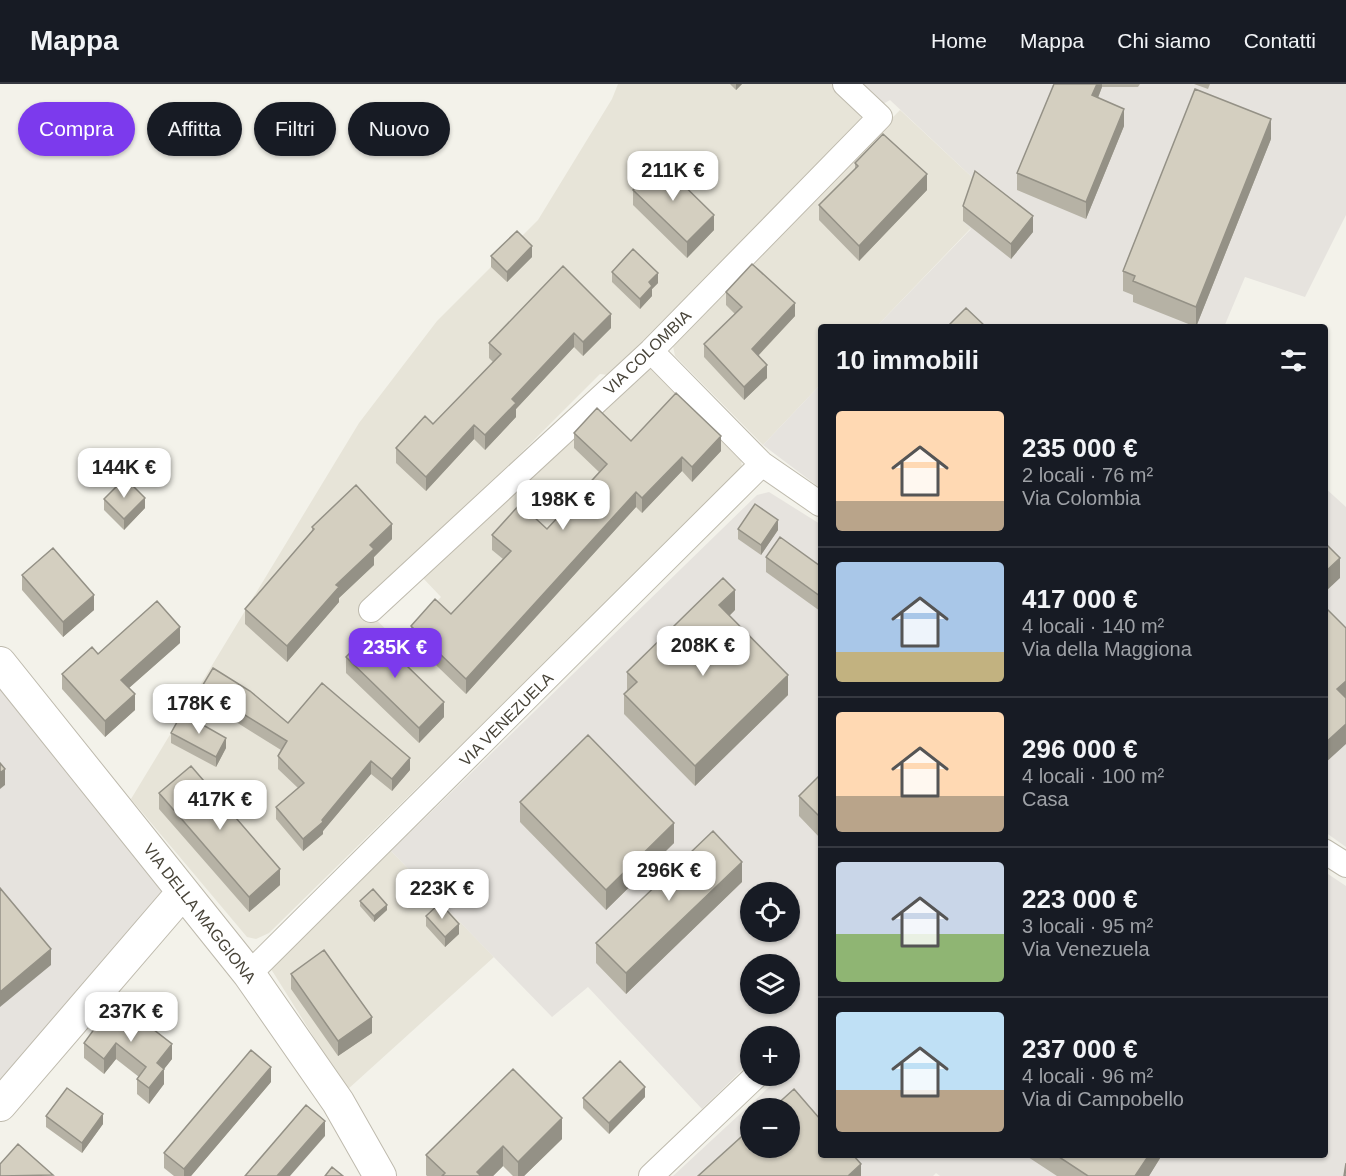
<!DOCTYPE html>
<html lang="it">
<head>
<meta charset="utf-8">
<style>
  body { margin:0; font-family:Arial,sans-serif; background:#242831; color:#f1f3f6; height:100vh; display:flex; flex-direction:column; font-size:22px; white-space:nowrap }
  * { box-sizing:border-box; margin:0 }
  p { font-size:20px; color:#9ea1a6 }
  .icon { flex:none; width:33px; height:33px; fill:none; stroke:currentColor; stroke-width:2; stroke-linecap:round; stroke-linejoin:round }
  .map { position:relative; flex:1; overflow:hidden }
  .side { position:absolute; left:818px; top:240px; width:510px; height:834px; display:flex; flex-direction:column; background:#171b24; border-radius:6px; box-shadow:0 2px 4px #0004 }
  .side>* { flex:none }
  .banner { position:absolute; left:18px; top:18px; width:570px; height:54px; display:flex; gap:12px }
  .controls { position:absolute; left:740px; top:798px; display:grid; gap:12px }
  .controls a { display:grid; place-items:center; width:60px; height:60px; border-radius:50%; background:#171b24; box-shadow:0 2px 4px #0004; font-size:30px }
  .price { position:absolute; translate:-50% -51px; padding:0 14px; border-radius:12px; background:#fff; color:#222; font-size:20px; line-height:39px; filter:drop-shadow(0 2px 3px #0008) }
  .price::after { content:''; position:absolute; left:50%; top:36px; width:18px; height:14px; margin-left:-9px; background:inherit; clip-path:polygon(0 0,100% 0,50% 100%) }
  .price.current { background:#7c3aed; color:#fff }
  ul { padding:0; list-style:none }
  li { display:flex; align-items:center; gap:18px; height:150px; padding:0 18px }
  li+li { border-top:2px solid #363941 }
  li span { display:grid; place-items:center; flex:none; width:168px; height:120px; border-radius:6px; color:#555 }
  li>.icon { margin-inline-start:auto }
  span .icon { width:72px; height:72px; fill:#fffc; stroke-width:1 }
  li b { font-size:26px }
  h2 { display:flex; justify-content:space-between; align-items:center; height:72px; padding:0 18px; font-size:26px }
  .pill { padding:0 21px; border-radius:27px; background:#171b24; box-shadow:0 2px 4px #0004; font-size:21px; line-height:54px }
  .pill.current { background:#7c3aed; color:#fff }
  header { display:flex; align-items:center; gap:36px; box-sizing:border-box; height:84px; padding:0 30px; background:#171b24; border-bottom:2px solid #363941 }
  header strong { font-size:28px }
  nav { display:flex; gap:33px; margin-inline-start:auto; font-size:21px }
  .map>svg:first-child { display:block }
</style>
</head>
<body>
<header>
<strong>Mappa</strong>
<nav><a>Home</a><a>Mappa</a><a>Chi siamo</a><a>Contatti</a></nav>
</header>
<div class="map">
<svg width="1346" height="1092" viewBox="0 0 1346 1092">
  <rect width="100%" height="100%" fill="#f3f2ea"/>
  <!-- residential -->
  <path fill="#e7e4d8" d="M618 0H832L859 26 861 34 859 39 633 273 608 291 600 290 365 525 398 557 441 513 422 493 650 281 740 364 742 385 269 849 256 855 247 853 131 715 359 339 437 237 538 136 612 15Z
    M900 26 975 96 971 144 876 243H820V301L763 361 675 272 672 257Z
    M391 767 494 873 347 1006 271 885Z"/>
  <!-- industrial -->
  <path fill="#e6e3de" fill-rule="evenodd" d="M861 0H1346V131L1305 213 1245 193 1224 243H876L971 145 963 137 975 96 890 16 883 20Z
    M820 301V404L763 361Z
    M1324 403 1346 423V763L1325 748Z
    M769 408 820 440V1071H1324L1325 788 1346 802V1092H940L936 1089 933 1092H673L781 992H789V984L800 974 789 963V952H750V978L702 1025 588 903 552 933 391 767 757 411ZM750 808H789V848H750ZM750 880H789V920H750ZM750 1024H789V1064H750Z
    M0 579 183 808 0 1021Z"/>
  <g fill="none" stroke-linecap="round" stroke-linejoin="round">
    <!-- minor casing -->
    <g stroke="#bebaad" stroke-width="26">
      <path id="minor" d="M651 267 762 380 820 420
        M371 526 651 267 880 33 845 0
        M1324 767 1346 781
        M249 890 762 380
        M651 1092 756 992"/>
    </g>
    <!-- tertiary casing -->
    <g stroke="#bebaad" stroke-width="34">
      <path id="tertiary" d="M0 579 249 890 338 1018 380 1092
        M0 1021 183 808"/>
    </g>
    <!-- minor -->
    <use href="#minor" stroke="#fff" stroke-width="24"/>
    <!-- tertiary -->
    <use href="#tertiary" stroke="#fff" stroke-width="32"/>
  </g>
  <!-- wall -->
  <path fill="#b6b2a5" d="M730 0H742L736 6Z
    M1054 0H1140L1138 3H1102L1098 14 1124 42 1086 135 1017 106V89Z
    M1194 0H1210L1208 5Z
    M1271 55 1196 243 1133 218V211L1123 207V187Z
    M855 79 927 106 859 177 819 136V121L855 85Z
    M633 106 714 146 687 174 633 121Z
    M963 122 1033 148 1011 175 963 137Z
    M491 172 532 173 507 198 491 183Z
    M612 188 658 199 652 205V212L640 225 612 198Z
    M726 208 795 232 759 271 767 294 744 316 704 273V260L735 230 726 221Z
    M611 244 583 272 574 263 516 325V333L485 366 474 355 426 407 396 379V364L433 340 493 278 489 274V259Z
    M574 349 631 357 721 367 692 398 682 387 642 429 636 423 466 610 411 557V542L451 530 503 475 492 466V451L547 445 599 388 574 364Z
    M104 415 145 424 124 446 104 426Z
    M312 443 392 455 374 473V481L339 514V518L287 578 245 540V525L312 447Z
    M738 445 778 446 761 471 738 455Z
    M766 473 820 482V527L766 488Z
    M22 491 94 526 63 553 22 506Z
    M735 526 729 532 788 611 695 702 624 630V610L627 606V588Z
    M180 559 129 604 135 626 105 653 62 605V590L98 570Z
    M346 573 444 633 419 659 346 589Z
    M201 604 288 639 410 686 392 707 371 690 323 747V750L303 767 276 735V723L298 704 278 685V672L281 666 201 616Z
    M171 649 226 664 216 683 171 659Z
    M820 691V754L799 732V712Z
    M159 709 280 801 249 828 159 725Z
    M520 718 674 759 606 826 520 738Z
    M742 798 626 910 596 879V859Z
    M360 817 387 826 374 838 360 822Z
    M426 832 459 850 445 863 426 842Z
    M291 890 372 949 338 972 291 905Z
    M113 941 172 975 164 985V1000L149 1020 137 1010V995L139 993 116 975 104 990 84 974V959Z
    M271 998 191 1092H174L164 1084V1069Z
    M645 1013 609 1050 583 1024V1014Z
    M46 1032 103 1040 82 1069 46 1043Z
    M562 1055 524 1092H513L503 1082 493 1092H427L426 1091V1071Z
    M1025 1071H1162L1149 1092H1057Z"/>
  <!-- shaded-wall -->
  <path fill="#949186" d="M736 0H742L736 6Z
    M1097 0H1102V3L1092 29V11Z
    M1124 25V42L1086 135V118Z
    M1271 35V55L1196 243V223Z
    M927 90V106L859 177V162Z
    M714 131V146L687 174V158Z
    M1033 132V148L1011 175V160Z
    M532 162V173L507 198V188Z
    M658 189V199L652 205V212L640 225V215L649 198Z
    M795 219V232L752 278V265Z
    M611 230V244L583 272V258Z
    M574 249V263L516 325V333L485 366V351L512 315Z
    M767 281V294L744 316V303Z
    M474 341V355L426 407V393Z
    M721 352V367L692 398V383Z
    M682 373V387L642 429V414Z
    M636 408V423L466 610V595Z
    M145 414V424L124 446V435Z
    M778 436V446L761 471V461Z
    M392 440V455L374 473V481L339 514V518L287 578V562L336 501 370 461Z
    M1340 474V494L1324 509V489Z
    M735 506V526L719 542V521Z
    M94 511V526L63 553V538Z
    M180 543V559L121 611V596Z
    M788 591V611L695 702V682Z
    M1346 597V617L1337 605Z
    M135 610V626L105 653V637Z
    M444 618V633L419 659V644Z
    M1346 640V660L1324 680V660Z
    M226 654V664L216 683V673Z
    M410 674V686L392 707V695Z
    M371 677V690L323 747V750L303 767V755L322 736Z
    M5 685V701L0 705V689Z
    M674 739V759L606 826V806Z
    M742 778V798L626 910V889Z
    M280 785V801L249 828V813Z
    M387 821V826L374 838V832Z
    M459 840V850L445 863V853Z
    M51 865V881L0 923V908Z
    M372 933V949L338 972V957Z
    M116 959V975L104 990V975Z
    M172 960V975L157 994V979Z
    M271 983V998L191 1092H184V1085Z
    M164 985V1000L149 1020V1004Z
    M645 1003V1013L609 1050V1039Z
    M103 1030V1040L82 1069V1059Z
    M562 1034V1055L524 1092H518V1078Z
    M325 1037V1052L290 1092H277Z
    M503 1062V1082L493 1092H477V1088Z
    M1149 1071H1162L1149 1092H1135Z
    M861 1080V1092H848Z"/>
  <!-- building -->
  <path fill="#d4cfc0" stroke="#949186" stroke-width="1.5" d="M1054 0H1097L1092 11 1124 25 1086 118 1017 89Z
    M1195 5 1271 35 1196 223 1133 197 1135 192 1123 187Z
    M883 50 927 90 859 162 819 121 858 82 855 79Z
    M660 78 714 131 687 158 633 106Z
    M975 87 1033 132 1011 160 963 122Z
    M517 147 532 162 507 188 491 172Z
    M633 165 658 189 649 198 652 202 640 215 612 188Z
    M752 180 795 219 752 265 767 281 744 303 704 260 742 223 726 208Z
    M563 182 611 230 583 258 574 249 512 315 516 319 485 351 474 341 426 393 396 364 425 332 433 340 501 270 489 259Z
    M966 224 986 243H947Z
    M676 309 721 352 692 383 682 373 642 414 636 408 466 595 411 542 435 515 451 530 511 467 492 451 520 420 547 445 607 380 574 349 597 324 631 357Z
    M125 394 145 414 124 435 104 415Z
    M356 401 392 440 370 461 374 465 336 501 339 503 287 562 245 525 314 445 312 443Z
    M755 420 778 436 761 461 738 445Z
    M780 453 820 482V512L766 473Z
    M1324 458 1340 474 1324 489Z
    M53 464 94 511 63 538 22 491Z
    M723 494 735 506 719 521 788 591 695 682 624 610 637 598 627 588Z
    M157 517 180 543 121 596 135 610 105 637 62 590 92 563 98 570Z
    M1324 522 1346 544V597L1337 605 1346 614V640L1324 660Z
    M371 547 444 618 419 644 346 573Z
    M213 584 250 607 288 639 322 599 410 674 392 695 371 677 322 736 323 738 303 755 276 723 304 699 278 672 287 657 201 604Z
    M182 629 226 654 216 673 171 649Z
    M588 651 674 739 606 806 520 718Z
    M0 679 5 685 0 689Z
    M191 682 280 785 249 813 159 709Z
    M820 691V733L799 712Z
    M713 747 742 778 626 889 596 859Z
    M0 804 51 865 0 908Z
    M373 805 387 821 374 832 360 817Z
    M440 819 459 840 445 853 426 832Z
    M324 866 372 933 338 957 291 890Z
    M126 924 172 960 157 979 164 985 149 1004 137 995 146 983 116 959 104 975 84 959 103 933 113 941Z
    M251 966 271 983 184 1085 164 1069Z
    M620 977 645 1003 609 1039 583 1014Z
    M513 985 562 1034 518 1078 503 1062 477 1088 481 1092H442L445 1089 426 1071Z
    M67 1004 103 1030 82 1059 46 1032Z
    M794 1005 820 1035V1071H853L861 1080 848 1092H698L750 1045V1064H789V1024H773Z
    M306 1021 325 1037 277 1092H245Z
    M18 1060 53 1091 0 1092V1080Z
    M1056 1071H1149L1135 1092H1088Z
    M1346 1079V1092H1344Z
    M332 1083 343 1092H325Z"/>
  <g text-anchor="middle" stroke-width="6" stroke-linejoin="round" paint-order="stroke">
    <!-- street labels -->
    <g font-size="16" fill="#474338" stroke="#fff">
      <text transform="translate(647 268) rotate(-44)" y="6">VIA COLOMBIA</text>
      <text transform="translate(506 635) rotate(-45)" y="6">VIA VENEZUELA</text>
      <text transform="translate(200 829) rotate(52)" y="6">VIA DELLA MAGGIONA</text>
    </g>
  </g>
</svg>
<div class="controls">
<a><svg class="icon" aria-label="locate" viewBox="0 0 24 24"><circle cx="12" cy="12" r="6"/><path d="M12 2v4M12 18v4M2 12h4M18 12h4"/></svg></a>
<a><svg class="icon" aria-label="layers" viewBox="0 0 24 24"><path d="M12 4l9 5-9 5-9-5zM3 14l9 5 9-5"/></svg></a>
<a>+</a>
<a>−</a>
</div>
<b class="price" style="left:673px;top:118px">211K €</b>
<b class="price" style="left:124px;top:415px">144K €</b>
<b class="price" style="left:563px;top:447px">198K €</b>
<b class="price" style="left:703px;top:593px">208K €</b>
<b class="price current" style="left:395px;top:595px">235K €</b>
<b class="price" style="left:199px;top:651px">178K €</b>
<b class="price" style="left:220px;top:747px">417K €</b>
<b class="price" style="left:669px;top:818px">296K €</b>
<b class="price" style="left:442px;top:836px">223K €</b>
<b class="price" style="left:131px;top:959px">237K €</b>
<div class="banner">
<a class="pill current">Compra</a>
<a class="pill">Affitta</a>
<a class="pill">Filtri</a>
<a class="pill">Nuovo</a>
</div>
<section class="side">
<h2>10 immobili<svg class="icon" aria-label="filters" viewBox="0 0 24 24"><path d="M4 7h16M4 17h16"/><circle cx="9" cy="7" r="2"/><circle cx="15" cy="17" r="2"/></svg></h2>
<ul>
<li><span style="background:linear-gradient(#ffd9b3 75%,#b9a48a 0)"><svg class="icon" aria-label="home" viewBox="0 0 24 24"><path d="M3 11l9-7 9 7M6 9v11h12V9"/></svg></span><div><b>235 000 €</b><p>2 locali · 76 m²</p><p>Via Colombia</p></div></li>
<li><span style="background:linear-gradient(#a9c7e8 75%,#c2b280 0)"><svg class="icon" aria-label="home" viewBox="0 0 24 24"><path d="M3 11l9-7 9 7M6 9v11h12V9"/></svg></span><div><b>417 000 €</b><p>4 locali · 140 m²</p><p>Via della Maggiona</p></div></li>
<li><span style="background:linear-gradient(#ffd9b3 70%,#b9a48a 0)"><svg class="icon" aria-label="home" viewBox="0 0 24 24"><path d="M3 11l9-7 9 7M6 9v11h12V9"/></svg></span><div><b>296 000 €</b><p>4 locali · 100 m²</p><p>Casa</p></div></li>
<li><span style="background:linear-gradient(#c9d6e8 60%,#8fb573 0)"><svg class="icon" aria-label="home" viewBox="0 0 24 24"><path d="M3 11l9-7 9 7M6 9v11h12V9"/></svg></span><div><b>223 000 €</b><p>3 locali · 95 m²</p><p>Via Venezuela</p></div></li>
<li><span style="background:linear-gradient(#bfe0f5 65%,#b9a48a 0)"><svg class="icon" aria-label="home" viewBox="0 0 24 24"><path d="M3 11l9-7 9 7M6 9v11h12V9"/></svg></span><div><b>237 000 €</b><p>4 locali · 96 m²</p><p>Via di Campobello</p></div></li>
</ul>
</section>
</div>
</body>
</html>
